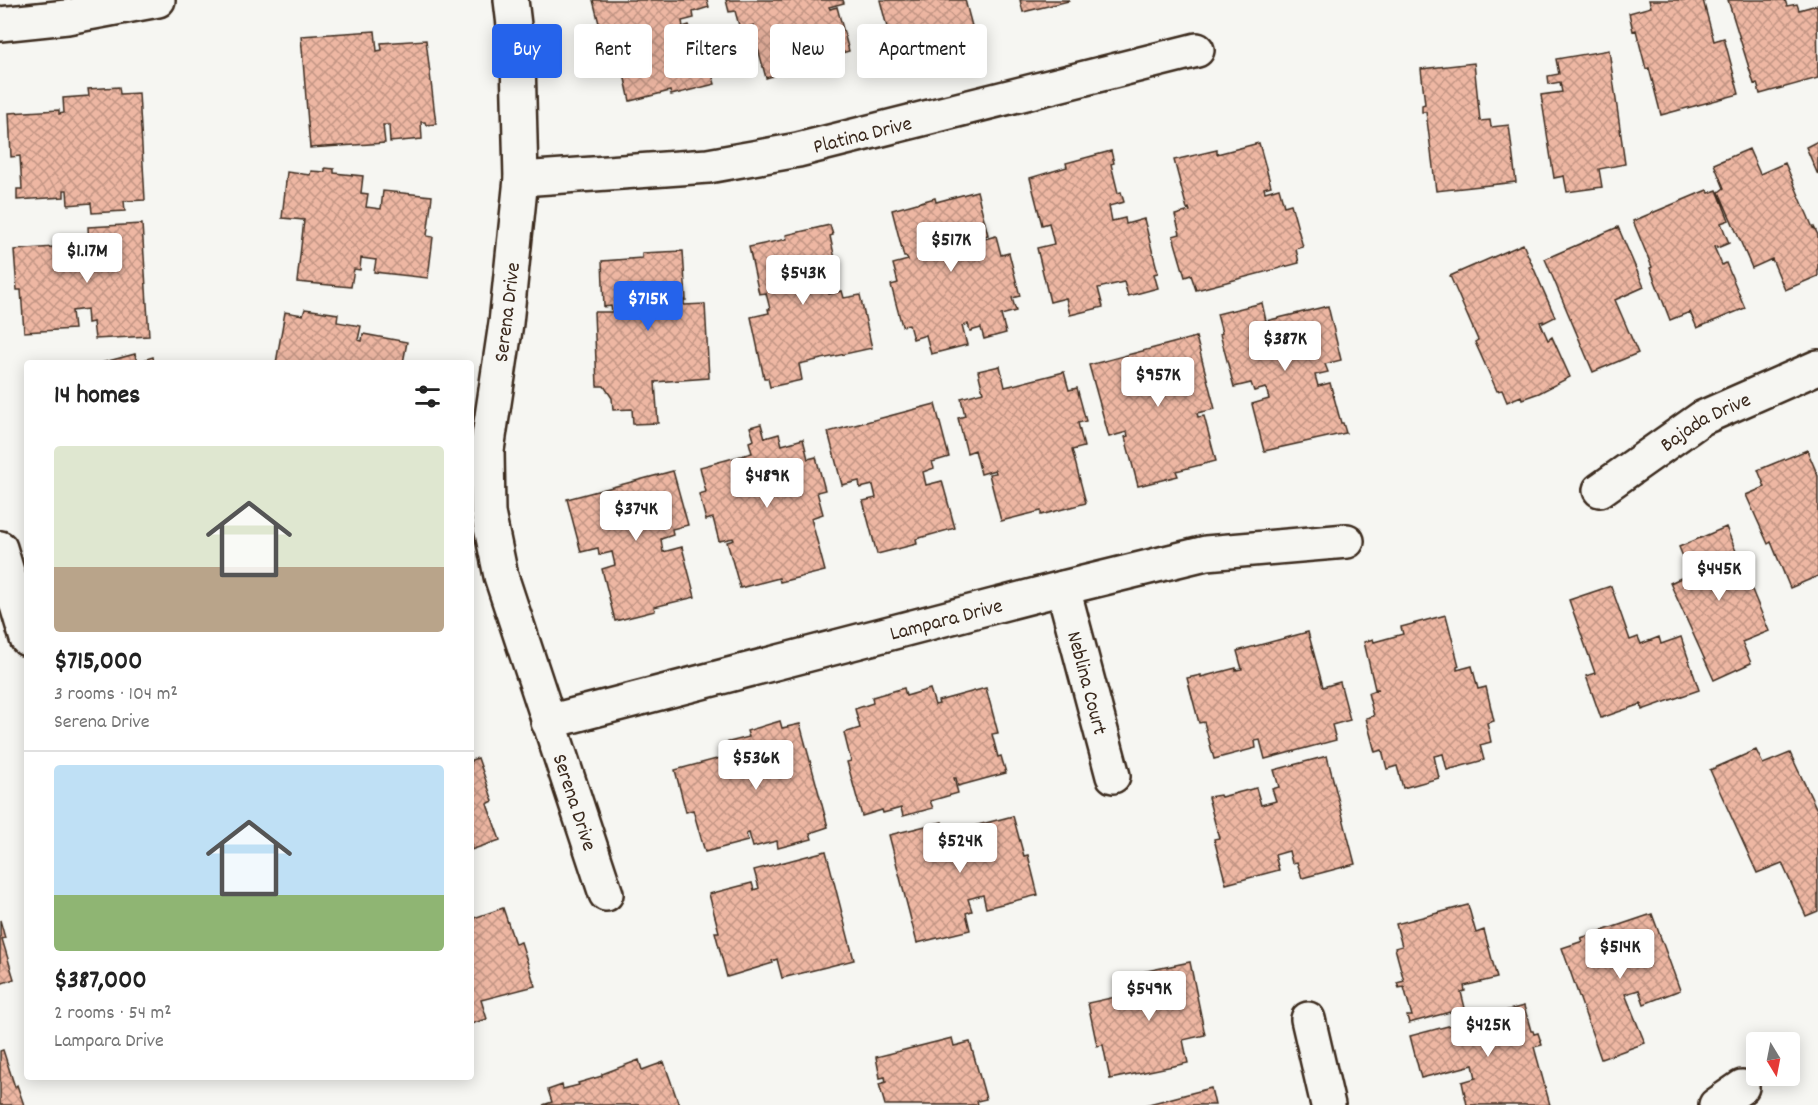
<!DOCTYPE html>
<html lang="en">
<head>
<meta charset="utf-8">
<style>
  body { margin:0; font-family:Dekko,sans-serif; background:#f6f6f6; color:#222; height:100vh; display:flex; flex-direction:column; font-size:22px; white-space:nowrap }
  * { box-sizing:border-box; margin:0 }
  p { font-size:20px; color:#767676 }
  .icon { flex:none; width:33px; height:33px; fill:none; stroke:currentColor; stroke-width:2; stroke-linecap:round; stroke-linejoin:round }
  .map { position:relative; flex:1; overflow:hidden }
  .details { position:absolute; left:24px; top:360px; width:450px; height:720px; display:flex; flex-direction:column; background:#fff; border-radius:6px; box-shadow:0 3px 15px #0003 }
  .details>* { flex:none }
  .guide { position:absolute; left:492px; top:24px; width:570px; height:54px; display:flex; gap:12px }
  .needle { width:39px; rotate:170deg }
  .fabs { position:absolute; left:1746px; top:1032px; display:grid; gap:12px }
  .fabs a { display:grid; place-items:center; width:54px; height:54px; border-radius:6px; background:#fff; box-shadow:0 3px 15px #0003; font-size:30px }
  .price { position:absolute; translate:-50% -51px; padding:0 14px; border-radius:6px; background:#fff; color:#222; font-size:20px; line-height:39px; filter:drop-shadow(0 2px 3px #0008) }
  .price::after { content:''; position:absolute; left:50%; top:36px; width:18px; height:14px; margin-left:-9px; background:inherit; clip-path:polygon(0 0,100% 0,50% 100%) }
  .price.active { background:#2563eb; color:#fff }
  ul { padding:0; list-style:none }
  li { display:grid; align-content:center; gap:12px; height:318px; padding:0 30px }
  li+li { border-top:2px solid #e0e0e0 }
  li span { display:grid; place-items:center; height:186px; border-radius:6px; color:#555 }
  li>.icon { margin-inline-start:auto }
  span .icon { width:108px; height:108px; fill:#fffc; stroke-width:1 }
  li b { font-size:26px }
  h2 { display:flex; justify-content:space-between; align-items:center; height:72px; padding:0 30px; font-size:26px }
  .tag { padding:0 21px; border-radius:6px; background:#fff; box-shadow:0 3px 15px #0003; font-size:21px; line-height:54px }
  .tag.active { background:#2563eb; color:#fff }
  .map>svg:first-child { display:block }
</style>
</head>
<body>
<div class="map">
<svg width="1818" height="1105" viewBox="0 0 1818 1105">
  <defs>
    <pattern id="building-cross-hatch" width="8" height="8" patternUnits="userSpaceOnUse" patternTransform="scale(1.5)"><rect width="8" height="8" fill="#eeb7a3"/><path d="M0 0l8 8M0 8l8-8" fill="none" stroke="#c29584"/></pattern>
  </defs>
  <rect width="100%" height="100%" fill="#f6f6f2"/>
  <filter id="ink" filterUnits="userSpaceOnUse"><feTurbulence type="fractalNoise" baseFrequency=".0167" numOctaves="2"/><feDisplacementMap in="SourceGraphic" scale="12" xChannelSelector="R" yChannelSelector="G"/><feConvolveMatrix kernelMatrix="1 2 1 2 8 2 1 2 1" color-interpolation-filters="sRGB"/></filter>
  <g filter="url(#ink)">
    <!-- building -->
    <path fill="url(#building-cross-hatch)" stroke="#3b2a1e" stroke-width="1.5" d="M593 0H707L709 7 693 12 694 18 682 21 683 27 689 25 691 34 701 31 704 43 702 44 709 72 711 71 715 84 671 95 670 91 630 101 619 52 637 48 633 34 621 37 619 31 602 35Z
      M726 0H843L844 3 829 7 830 9 837 7 849 51 809 62 810 65 766 78 753 30 755 29 754 25 740 29 735 11 729 12Z
      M880 0H965L972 26 933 37 932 32 891 43Z
      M1020 0H1069V1L1023 12Z
      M1649 0H1703L1714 41 1724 38 1739 94 1661 115 1649 68 1646 69 1636 30 1633 31 1629 13 1651 7Z
      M1728 0H1785L1787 6 1797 4 1799 10 1817 5 1818 78 1760 94 1757 83 1754 84Z
      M375 31 377 51 382 50 381 43 426 40 436 124 426 125 425 122H421L422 139 390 142 389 125H383L385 143 310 148 301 36Z
      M1609 50 1625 164 1599 169 1602 187 1567 192 1564 176 1554 178 1541 95 1562 92 1560 82 1549 84 1548 76 1559 74 1556 59Z
      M1474 63 1480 121 1490 120 1491 127 1509 125 1516 182 1436 191 1426 112H1422V105L1425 104 1421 69Z
      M119 87 120 94 139 93 145 200 124 201 125 211 92 213 91 203 68 205 67 190H64V197L17 200V189H22L20 156 11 157 9 113 59 110V114L64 113 63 98 89 96 88 89Z
      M1818 141V175L1806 147Z
      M1259 143 1271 186 1264 188 1265 192 1279 188 1284 206 1291 204 1303 247 1296 249 1299 263 1196 290 1191 275 1185 277 1173 236 1180 234 1175 215 1190 211 1189 208 1187 209 1174 160 1217 150V154Z
      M1749 149 1760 174 1785 163 1813 228 1814 227 1818 235V276L1785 290 1772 259 1752 268 1719 192 1724 188 1714 164Z
      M1111 151 1114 163 1111 164 1118 193 1121 192 1124 202 1109 206 1112 221 1125 218 1126 224 1144 219 1158 273 1154 274 1158 288 1128 296 1124 282 1098 288 1103 307 1070 315 1066 298 1050 302 1037 248 1054 244 1049 223 1042 225 1030 178 1067 167 1066 163Z
      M325 168 334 169V173L363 176 361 193 368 194 366 207 381 209 383 191 432 196 427 236 433 237 428 278 374 272 376 260 361 258 360 270 354 269 351 287 297 282 304 220 282 218 287 172 310 175 311 171 325 172Z
      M1707 190 1709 193 1717 190 1729 220 1721 223 1729 243 1717 248V246L1714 247 1722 265 1726 263 1745 308 1697 328 1690 312 1670 320 1650 268 1652 267 1633 221Z
      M977 191 988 235 981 237V240L996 236 1001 255 1009 253 1020 296 1012 298 1016 311 1001 315 1006 333 984 339 981 328 970 331 968 324 962 326 967 345 931 354 926 335 913 339 909 325 902 326 891 285 898 283 893 264 908 260 906 257H904L892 210 935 198 936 202Z
      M142 224 149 336 95 339 93 322 88 323 87 309 72 311 74 329 24 332 21 290H17L14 250 67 246 68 261 84 259 82 246H89L88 227Z
      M830 225 833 235 830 236 839 277 826 279 829 294 842 291 844 298 860 295 872 348 799 364 802 380 770 387 768 378H764L751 317 769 313 768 309H770L766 293 759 294 749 247 787 239 786 235Z
      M1618 227 1644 287 1615 300 1638 353 1593 372 1545 259Z
      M1523 244 1555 317 1543 323V321L1540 322 1548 340 1552 337 1570 377 1539 393 1522 399 1521 396 1507 402 1502 390 1497 391 1475 342 1478 340 1450 276Z
      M683 251 686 300H684V305L705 304 709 378 655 382 658 423 633 424 632 409 613 410 612 398 604 386H597L594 312H612L611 306 604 307 602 261 642 258V253Z
      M1262 303 1266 321 1328 306 1341 360 1325 364 1328 372 1315 375 1318 386 1330 383 1341 423H1343L1346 433 1264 451 1252 404 1269 399 1266 388 1254 391 1251 383 1234 387 1220 334 1222 333 1217 314Z
      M305 309 338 314 337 322 361 326 358 340 362 341 363 334 407 342 403 363H276L285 312 303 315Z
      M1196 337 1215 409 1197 413 1198 417 1204 416 1216 461 1176 471 1178 476 1138 486 1125 437 1128 436 1127 432 1109 437 1089 365Z
      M135 354 137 362 153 357 154 363H101Z
      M1000 366 1005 387 1064 372 1069 390 1077 388 1086 421 1078 423 1084 447 1072 450 1086 503 1041 515V511L1001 521 989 474 996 473 995 470 981 474 975 450 967 453 958 418 965 416 961 398 983 392 978 371Z
      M935 404 949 457 932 462 934 468 923 472 926 485 942 481 955 528 916 539 917 544 877 554 863 501 876 498 873 485 860 488 859 481 842 485 828 432Z
      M761 424 765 438 779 434 782 445 803 439 808 459 816 457 825 490 817 492 823 514 811 518 825 571 780 582 779 578 740 588 727 542 734 540 733 538 719 541 713 518 706 520 699 494 706 492 700 467 752 453 749 442 754 440 750 427Z
      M1807 450 1818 476V576L1790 588 1771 542 1768 544 1746 495 1765 487 1758 470Z
      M673 471 688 525 672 529 673 535 661 539 663 552 682 547 695 597 654 607 655 611 615 621 602 569 615 565 612 552 599 555 598 548 581 552 567 499Z
      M1726 527 1769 631 1742 642 1751 663 1714 680 1670 583 1690 574 1679 547Z
      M1611 586 1630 640 1638 637 1641 644 1659 637 1661 644 1681 637 1699 690 1642 710 1641 704 1601 718 1586 676 1595 673 1569 600Z
      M1446 615 1459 666 1457 667V670L1472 666 1478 689 1486 687 1494 721 1487 723 1491 742 1480 745 1484 760 1447 770 1443 754 1434 756 1439 778 1403 788 1397 766 1387 769 1382 750 1375 752 1366 718 1374 716 1368 693 1379 689H1375L1364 642 1373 639 1374 642 1403 634 1401 627Z
      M1308 632 1323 687 1340 682 1350 720 1332 725 1336 740 1265 759 1260 740 1255 741 1256 748 1214 759 1204 722 1199 723 1187 678 1201 675V677L1236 668V670L1242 669 1237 651Z
      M904 688 906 696 930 689 935 705 939 704 938 701 986 688 998 733 992 734 998 757 1001 756 1006 773 958 786 956 778H954L958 793 930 801 933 808 903 816 901 808 883 813 882 810 862 816 847 762 851 761 844 733 860 728 855 709 873 703 872 697Z
      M780 721 782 728 800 724 828 827 810 833 812 839 778 848 777 841 753 847 749 833 746 834 748 841 705 852 693 810 686 812 675 770 728 756 725 743 749 737 747 731Z
      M1756 750 1763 764 1790 753 1818 812V911L1806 916 1782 863 1757 873 1710 770Z
      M1327 756 1355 864 1302 878 1297 862 1292 863 1289 851 1275 855 1279 870 1226 884 1214 839 1219 838 1208 797 1220 795 1221 797 1256 788 1261 805 1276 801 1272 789 1279 787 1274 770Z
      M478 758 493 801 487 804 500 840 471 850V760Z
      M1013 816 1024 856 1028 855 1038 895 986 908 983 895 968 899 972 911 966 913 970 930 917 943 889 835 942 822 946 839 955 836 958 849 971 846 966 828Z
      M826 851 854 960 782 978 777 959 772 961 773 963 727 977 715 932H719L709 894 752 883 754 890 759 888 754 870Z
      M1468 905 1476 933 1484 930 1497 978 1464 986 1465 991 1461 992 1465 1008 1409 1023 1407 1016H1412L1404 987 1399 988 1397 983 1404 981 1395 948 1402 946 1396 924Z
      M503 908 515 944 521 942 535 986 481 1000 487 1019 471 1024V919Z
      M1652 914 1680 990 1644 1004 1639 990 1625 994 1645 1043 1601 1059 1562 948 1583 941 1581 938Z
      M0 920 5 938 2 939 14 979 0 984Z
      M1190 962 1205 1035 1183 1040 1188 1063 1110 1079 1103 1045 1097 1046 1088 1003 1134 993 1132 977 1137 976V973Z
      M1524 1006 1531 1031H1533L1534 1034 1538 1033 1542 1045 1534 1047 1550 1105H1467L1462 1082 1476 1078 1473 1065 1421 1078 1410 1036Z
      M952 1038 954 1046 970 1042 986 1099 977 1101 978 1105H885L879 1084 886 1082 885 1077 880 1078 876 1057Z
      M3 1050 15 1087 17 1085 24 1105H0V1051Z
      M639 1060 642 1070 664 1062 679 1105H543L552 1102 548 1090 562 1085 563 1089 579 1085 578 1083 602 1076V1074Z
      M1211 1088 1215 1105H1145Z"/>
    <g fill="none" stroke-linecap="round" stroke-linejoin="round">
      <!-- street casing -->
      <g stroke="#3b2a1e" stroke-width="38">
        <g id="street">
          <path id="s1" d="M511 0 518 59 521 179 506 323 487 450 488 513 501 576 606 894"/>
          <path d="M0 24 67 17 158 0"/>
          <path id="s2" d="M521 179 708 166 798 150 1197 50"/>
          <path id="s3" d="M1600 490 1702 418 1818 367"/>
          <path d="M0 548 27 639"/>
          <path id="s4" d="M1063 588 1113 776"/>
          <path id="s5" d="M548 722 1063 588 1206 553 1347 541"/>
          <path d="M1308 1019 1328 1105"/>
          <path d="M1716 1105 1742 1087"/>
        </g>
      </g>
      <!-- street -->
      <use href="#street" stroke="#f6f6f2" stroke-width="33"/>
    </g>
  </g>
  <g text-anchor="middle" stroke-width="6" stroke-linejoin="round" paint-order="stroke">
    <!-- street labels -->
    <g font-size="21" fill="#3b2a1e" stroke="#f6f6f2">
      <text dy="7" stroke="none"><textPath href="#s2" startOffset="345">Platina Drive</textPath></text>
      <text transform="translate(506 312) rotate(-83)" y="7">Serena Drive</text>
      <text dy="7" stroke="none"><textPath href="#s3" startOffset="126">Bajada Drive</textPath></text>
      <text dy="7" stroke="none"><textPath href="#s5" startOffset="411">Lampara Drive</textPath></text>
      <text dy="7" stroke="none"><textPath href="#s4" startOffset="98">Neblina Court</textPath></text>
      <text dy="7" stroke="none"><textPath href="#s1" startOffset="818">Serena Drive</textPath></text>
    </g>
  </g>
</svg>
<div class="fabs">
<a><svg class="needle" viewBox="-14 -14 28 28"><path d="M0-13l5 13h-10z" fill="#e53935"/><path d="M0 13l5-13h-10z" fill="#767676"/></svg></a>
</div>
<b class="price" style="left:951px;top:273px">$517K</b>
<b class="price" style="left:87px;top:284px">$1.17M</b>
<b class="price" style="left:803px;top:306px">$543K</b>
<b class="price active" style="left:648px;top:332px">$715K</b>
<b class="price" style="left:1285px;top:372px">$387K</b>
<b class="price" style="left:1158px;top:408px">$957K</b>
<b class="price" style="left:767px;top:509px">$489K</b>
<b class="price" style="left:636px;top:542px">$374K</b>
<b class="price" style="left:1719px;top:602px">$445K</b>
<b class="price" style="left:756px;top:791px">$536K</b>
<b class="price" style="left:960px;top:874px">$524K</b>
<b class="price" style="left:1620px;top:980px">$514K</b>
<b class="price" style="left:1149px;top:1022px">$549K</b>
<b class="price" style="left:1488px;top:1058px">$425K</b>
<div class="guide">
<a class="tag active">Buy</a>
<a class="tag">Rent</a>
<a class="tag">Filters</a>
<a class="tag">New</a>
<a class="tag">Apartment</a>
</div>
<section class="details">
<h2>14 homes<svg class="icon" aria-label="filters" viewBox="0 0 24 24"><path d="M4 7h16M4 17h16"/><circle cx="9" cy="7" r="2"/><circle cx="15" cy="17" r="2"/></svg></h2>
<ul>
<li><span style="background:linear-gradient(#dfe7d0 65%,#b9a48a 0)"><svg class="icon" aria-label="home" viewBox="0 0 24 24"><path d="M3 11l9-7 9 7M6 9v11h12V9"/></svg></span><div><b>$715,000</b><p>3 rooms · 104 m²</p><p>Serena Drive</p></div></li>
<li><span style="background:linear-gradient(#bfe0f5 70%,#8fb573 0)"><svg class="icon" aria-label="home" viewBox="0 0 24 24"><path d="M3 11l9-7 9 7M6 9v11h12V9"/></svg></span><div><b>$387,000</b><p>2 rooms · 54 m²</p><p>Lampara Drive</p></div></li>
</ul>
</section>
</div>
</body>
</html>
